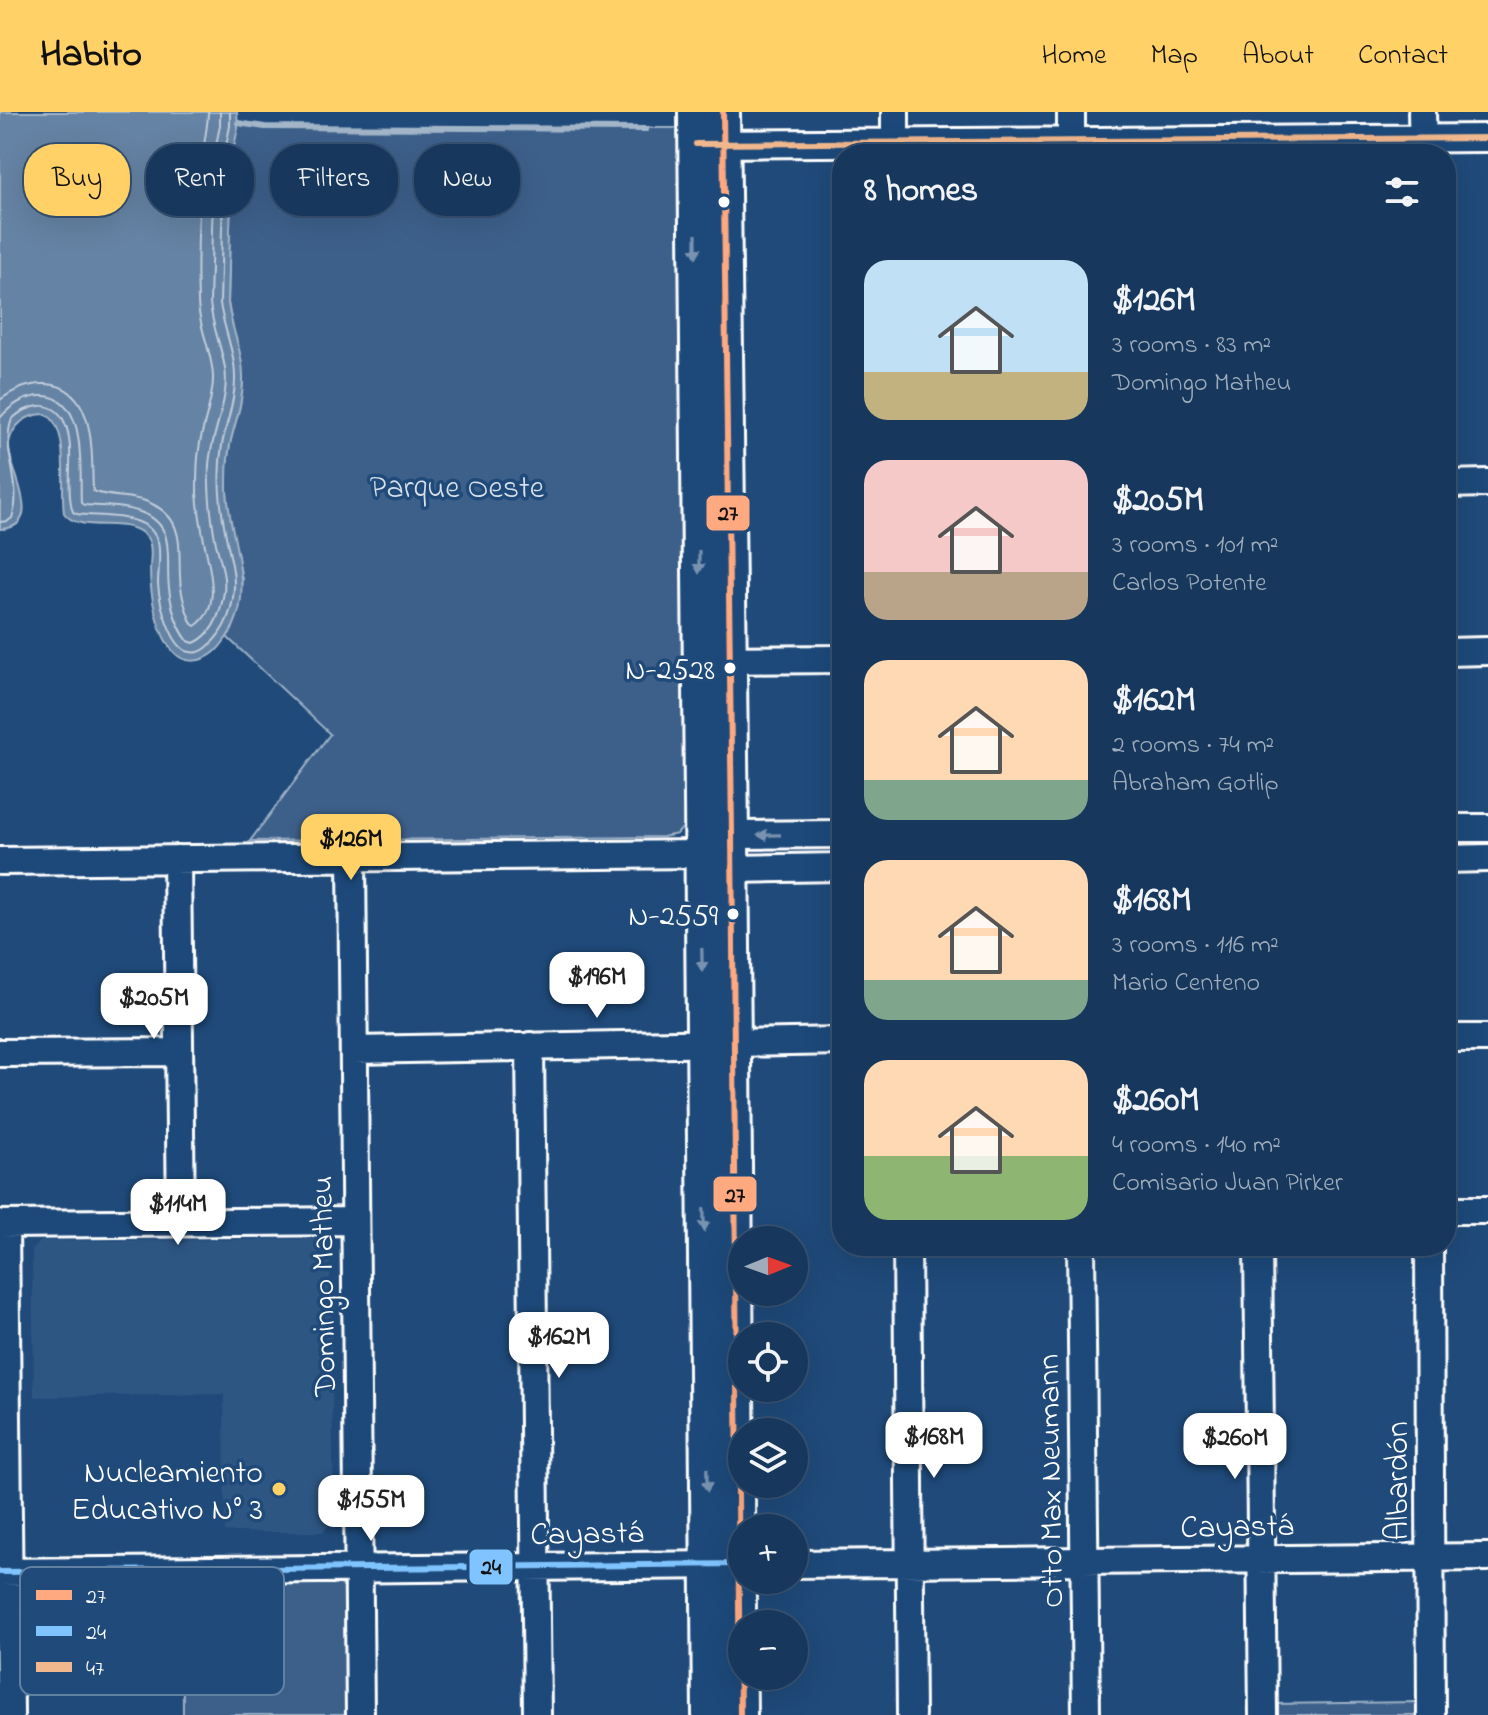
<!DOCTYPE html>
<html lang="en">
<head>
<meta charset="utf-8">
<style>
  body { margin:0; font-family:"Indie Flower",sans-serif; background:#244365; color:#f1f3f6; height:100vh; display:flex; flex-direction:column; font-size:30px; white-space:nowrap }
  * { box-sizing:border-box; margin:0 }
  p { font-size:26px; color:#9eacbb }
  .icon { flex:none; width:44px; height:44px; fill:none; stroke:currentColor; stroke-width:2; stroke-linecap:round; stroke-linejoin:round }
  .map { position:relative; flex:1; overflow:hidden }
  .sheet { position:absolute; left:832px; top:32px; width:624px; height:1112px; display:flex; flex-direction:column; background:#17385c; border-radius:32px; box-shadow:0 8px 32px #0002,0 0 0 2px #365272 }
  .sheet>* { flex:none }
  .top-card { position:absolute; left:24px; top:32px; width:688px; height:72px; display:flex; gap:16px }
  .needle { width:52px; rotate:89deg }
  .tools { position:absolute; left:728px; top:1114px; display:grid; gap:16px }
  .tools a { display:grid; place-items:center; width:80px; height:80px; border-radius:50%; background:#17385c; box-shadow:0 8px 32px #0002,0 0 0 2px #365272; font-size:40px }
  .price { position:absolute; translate:-50% -68px; padding:0 18px; border-radius:16px; background:#fff; color:#222; font-size:26px; line-height:52px; filter:drop-shadow(0 2px 4px #0008) }
  .price::after { content:''; position:absolute; left:50%; top:48px; width:24px; height:18px; margin-left:-12px; background:inherit; clip-path:polygon(0 0,100% 0,50% 100%) }
  .price.current { background:#ffd166; color:#111 }
  ul { padding:0; list-style:none }
  li { display:flex; align-items:center; gap:24px; height:200px; padding:0 32px }
  li span { display:grid; place-items:center; flex:none; width:224px; height:160px; border-radius:24px; color:#555 }
  li>.icon { margin-inline-start:auto }
  span .icon { width:96px; height:96px; fill:#fffc; stroke-width:1 }
  li b { font-size:34px }
  h2 { display:flex; justify-content:space-between; align-items:center; height:96px; padding:0 32px; font-size:34px }
  .chip { padding:0 28px; border-radius:32px; background:#17385c; box-shadow:0 8px 32px #0002,0 0 0 2px #365272; font-size:28px; line-height:72px }
  .chip.current { background:#ffd166; color:#111 }
  header { display:flex; align-items:center; gap:48px; box-sizing:border-box; height:112px; padding:0 40px; background:#ffd166; color:#111 }
  header strong { font-size:38px }
  nav { display:flex; gap:44px; margin-inline-start:auto; font-size:28px }
  .map>svg:first-child { display:block }
</style>
</head>
<body>
<header>
<strong>Habito</strong>
<nav><a>Home</a><a>Map</a><a>About</a><a>Contact</a></nav>
</header>
<div class="map">
<svg width="1488" height="1603" viewBox="0 0 1488 1603">
  <rect width="100%" height="100%" fill="#1f4a7a"/>
  <filter id="ink" filterUnits="userSpaceOnUse"><feTurbulence type="fractalNoise" baseFrequency=".0125" numOctaves="2"/><feDisplacementMap in="SourceGraphic" scale="16" xChannelSelector="R" yChannelSelector="G"/><feConvolveMatrix kernelMatrix="1 2 1 2 8 2 1 2 1" color-interpolation-filters="sRGB"/></filter>
  <g filter="url(#ink)">
    <!-- built -->
    <path fill="#2e5683" d="M317 1127 330 1138 334 1407 323 1420H225L224 1282 34 1285 32 1138 41 1129Z"/>
    <!-- green -->
    <path fill="#3c618b" stroke="#9eb0c5" stroke-width="2" d="M238 11 265 15 683 16 687 711 677 722 663 725 250 729 330 622 227 525 232 518 239 496 242 467 230 407 227 381V354L230 330 240 293 243 271 228 191 232 44Z
      M182 1467 333 1468 339 1470 346 1478 350 1603H183Z
      M1418 1590 1419 1603H1273L1272 1592Z"/>
    <!-- water -->
    <path fill="#6583a4" stroke="#a3b5c8" stroke-width="2" d="M0 0H237L238 16 232 44 228 191C231 217 244 242 243 268 243 289 236 308 231 328 227 344 227 360 227 377 228 426 259 479 227 525 221 534 215 542 205 546 196 550 185 550 177 543 157 526 150 482 150 457 150 447 153 436 148 427 131 401 80 424 64 401 60 375 71 317 46 302 35 302 24 306 17 314 11 321 8 328 9 338 11 360 46 416 0 417Z"/>
    <g fill="none" stroke-linecap="round" stroke-linejoin="round">
      <!-- shore -->
      <path stroke="#c1cddb" stroke-width="2" d="M0 288C13 278 30 271 47 272 98 276 91 345 93 379 109 386 130 383 148 390 190 408 176 441 181 476 183 489 187 501 192 512L195 514C223 496 209 455 204 429 201 413 198 397 197 381 197 362 197 344 201 326 205 306 213 287 213 266 213 241 198 215 198 189 196 141 199 90 203 42 204 28 208 14 208 0
        M0 306C11 293 26 284 43 284 89 285 79 361 81 391L84 393C103 394 123 394 140 400 178 413 165 446 169 476 171 494 177 515 188 529L194 531C213 523 221 500 224 480 226 464 220 448 216 432 211 406 208 379 209 353 211 321 230 289 225 256 221 234 212 213 210 191L214 44 220 13V0
        M0 410 8 409 12 406C24 372 0 337 12 307 19 300 30 295 39 294 50 293 59 299 64 309 77 336 64 374 73 400L77 402C97 405 131 402 148 415 152 418 156 425 158 430 161 443 158 459 158 472 159 489 171 537 190 540 203 543 212 531 219 522 233 502 237 476 232 453 223 412 215 374 222 333 226 311 235 290 235 268 236 242 223 216 220 191L224 44 230 14V0"/>
      <!-- stream -->
      <path stroke="#a3b5c8" stroke-width="6" d="M238 11 265 15 646 17"/>
      <!-- minor casing -->
      <g stroke="#fff" stroke-width="32">
        <path id="minor" d="M895 0V42
          M1071 0V42
          M1422 0 1423 42
          M703 32 1488 26
          M1446 372 1488 371
          M1446 540 1488 539
          M711 548 842 547
          M1446 716H1488
          M718 732 732 723 842 722
          M352 745 360 1603
          M177 747 181 1110
          M1446 747 1488 746
          M0 749 701 742 732 757 842 755
          M1446 926H1488
          M530 934 537 1603
          M354 938 842 929
          M0 941 179 940
          M1446 1098H1488
          M0 1112 355 1109
          M5 1112 10 1603
          M907 1134 911 1603
          M1081 1134 1086 1603
          M1258 1134 1263 1603
          M1429 1134 1431 1603
          M794 1452 1488 1445
          M0 1460 726 1453"/>
      </g>
      <!-- major casing -->
      <g stroke="#fff" stroke-width="38">
        <path id="major" d="M695 0 709 1603
          M723 0 732 723 740 1603"/>
      </g>
      <!-- minor -->
      <use href="#minor" stroke="#1f4a7a" stroke-width="26"/>
      <!-- major -->
      <use href="#major" stroke="#1f4a7a" stroke-width="32"/>
      <!-- bus-1 casing -->
      <g stroke="#1f4a7a" stroke-width="12">
        <path id="bus-1" d="M723 0 732 723 740 1603"/>
      </g>
      <!-- bus-2 casing -->
      <g stroke="#1f4a7a" stroke-width="12">
        <path id="bus-2" d="M0 1460 742 1452"/>
      </g>
      <!-- bus-3 casing -->
      <g stroke="#1f4a7a" stroke-width="12">
        <path id="bus-3" d="M696 32 1488 26"/>
      </g>
      <!-- bus-1 -->
      <use href="#bus-1" stroke="#ffa980" stroke-width="6"/>
      <!-- bus-2 -->
      <use href="#bus-2" stroke="#80c4ff" stroke-width="6"/>
      <!-- bus-3 -->
      <use href="#bus-3" stroke="#f1b78d" stroke-width="6"/>
    </g>
    <!-- one-way arrows -->
    <defs><path id="oneway-solid" d="M-6-.8H1V-3.2L6.5 0L1 3.2V.8H-6Z" transform="scale(2)"/></defs>
    <g fill="#7992af">
      <use href="#oneway-solid" transform="translate(696 134) rotate(90)"/>
      <use href="#oneway-solid" transform="translate(699 450) rotate(90)"/>
      <use href="#oneway-solid" transform="translate(769 723) rotate(179)"/>
      <use href="#oneway-solid" transform="translate(702 848) rotate(89)"/>
      <use href="#oneway-solid" transform="translate(704 1108) rotate(89)"/>
      <use href="#oneway-solid" transform="translate(707 1368) rotate(89)"/>
    </g>
  </g>
  <!-- markers -->
  <g fill="#fff" stroke="#1f4a7a" stroke-width="3">
    <circle cx="724" cy="90" r="7"/>
    <circle cx="730" cy="556" r="7"/>
    <circle cx="733" cy="802" r="7"/>
  </g>
  <circle fill="#ffd166" stroke="#1f4a7a" stroke-width="3" cx="279" cy="1377" r="8"/>
  <g text-anchor="middle" stroke-width="7" stroke-linejoin="round" paint-order="stroke">
    <!-- bus labels -->
    <g font-size="30" fill="#fff" stroke="#1f4a7a" text-anchor="end">
      <text x="715" y="567">N-2528</text>
      <text x="718" y="813">N-2559</text>
    </g>
    <!-- park labels -->
    <g font-size="32" fill="#d8dfe8" stroke="#1f4a7a">
      <text x="457" y="385">Parque Oeste</text>
    </g>
    <!-- street labels -->
    <g font-size="32" fill="#fff" stroke="#1f4a7a">
      <text transform="translate(322 1174) rotate(-91)" y="11">Domingo Matheu</text>
      <text transform="translate(1049 1369) rotate(-91)" y="11">Otto Max Neumann</text>
      <text transform="translate(1396 1369) rotate(-90)" y="11">Albardón</text>
      <text transform="translate(1237 1413) rotate(-1)" y="11">Cayastá</text>
      <text transform="translate(587 1420) rotate(-1)" y="11">Cayastá</text>
    </g>
    <!-- poi labels -->
    <g font-size="32" fill="#fff" stroke="#1f4a7a" text-anchor="end">
      <text x="263" y="1370">Nucleamiento<tspan x="263" dy="37">Educativo N° 3</tspan></text>
    </g>
  </g>
  <!-- legend -->
  <rect x="20" y="1455" width="264" height="128" rx="12" fill="#1f4a7a" stroke="#6280a2" stroke-width="2"/>
  <rect x="36" y="1478" width="36" height="10" fill="#ffa980"/>
  <rect x="36" y="1514" width="36" height="10" fill="#80c4ff"/>
  <rect x="36" y="1550" width="36" height="10" fill="#f1b78d"/>
  <g font-size="22" fill="#fff">
    <text x="86" y="1491">27</text>
    <text x="86" y="1527">24</text>
    <text x="86" y="1563">47</text>
  </g>
  <g stroke="#1f4a7a" stroke-width="3">
    <rect x="705" y="382" width="46" height="38" rx="8" fill="#ffa980"/>
    <rect x="712" y="1063" width="46" height="38" rx="8" fill="#ffa980"/>
    <rect x="468" y="1436" width="46" height="38" rx="8" fill="#80c4ff"/>
  </g>
  <g font-size="22" text-anchor="middle" font-weight="bold" fill="#111">
    <text x="728" y="408">27</text>
    <text x="735" y="1090">27</text>
    <text x="491" y="1462">24</text>
  </g>
</svg>
<div class="tools">
<a><svg class="needle" viewBox="-14 -14 28 28"><path d="M0-13l5 13h-10z" fill="#e53935"/><path d="M0 13l5-13h-10z" fill="#9eacbb"/></svg></a>
<a><svg class="icon" aria-label="locate" viewBox="0 0 24 24"><circle cx="12" cy="12" r="6"/><path d="M12 2v4M12 18v4M2 12h4M18 12h4"/></svg></a>
<a><svg class="icon" aria-label="layers" viewBox="0 0 24 24"><path d="M12 4l9 5-9 5-9-5zM3 14l9 5 9-5"/></svg></a>
<a>+</a>
<a>−</a>
</div>
<b class="price current" style="left:351px;top:770px">$126M</b>
<b class="price" style="left:597px;top:908px">$196M</b>
<b class="price" style="left:154px;top:929px">$205M</b>
<b class="price" style="left:178px;top:1135px">$114M</b>
<b class="price" style="left:559px;top:1268px">$162M</b>
<b class="price" style="left:934px;top:1368px">$168M</b>
<b class="price" style="left:1235px;top:1369px">$260M</b>
<b class="price" style="left:371px;top:1431px">$155M</b>
<div class="top-card">
<a class="chip current">Buy</a>
<a class="chip">Rent</a>
<a class="chip">Filters</a>
<a class="chip">New</a>
</div>
<section class="sheet">
<h2>8 homes<svg class="icon" aria-label="filters" viewBox="0 0 24 24"><path d="M4 7h16M4 17h16"/><circle cx="9" cy="7" r="2"/><circle cx="15" cy="17" r="2"/></svg></h2>
<ul>
<li><span style="background:linear-gradient(#bfe0f5 70%,#c2b280 0)"><svg class="icon" aria-label="home" viewBox="0 0 24 24"><path d="M3 11l9-7 9 7M6 9v11h12V9"/></svg></span><div><b>$126M</b><p>3 rooms · 83 m²</p><p>Domingo Matheu</p></div></li>
<li><span style="background:linear-gradient(#f6c9c9 70%,#b9a48a 0)"><svg class="icon" aria-label="home" viewBox="0 0 24 24"><path d="M3 11l9-7 9 7M6 9v11h12V9"/></svg></span><div><b>$205M</b><p>3 rooms · 101 m²</p><p>Carlos Potente</p></div></li>
<li><span style="background:linear-gradient(#ffd9b3 75%,#7fa58c 0)"><svg class="icon" aria-label="home" viewBox="0 0 24 24"><path d="M3 11l9-7 9 7M6 9v11h12V9"/></svg></span><div><b>$162M</b><p>2 rooms · 74 m²</p><p>Abraham Gotlip</p></div></li>
<li><span style="background:linear-gradient(#ffd9b3 75%,#7fa58c 0)"><svg class="icon" aria-label="home" viewBox="0 0 24 24"><path d="M3 11l9-7 9 7M6 9v11h12V9"/></svg></span><div><b>$168M</b><p>3 rooms · 116 m²</p><p>Mario Centeno</p></div></li>
<li><span style="background:linear-gradient(#ffd9b3 60%,#8fb573 0)"><svg class="icon" aria-label="home" viewBox="0 0 24 24"><path d="M3 11l9-7 9 7M6 9v11h12V9"/></svg></span><div><b>$260M</b><p>4 rooms · 140 m²</p><p>Comisario Juan Pirker</p></div></li>
</ul>
</section>
</div>
</body>
</html>
